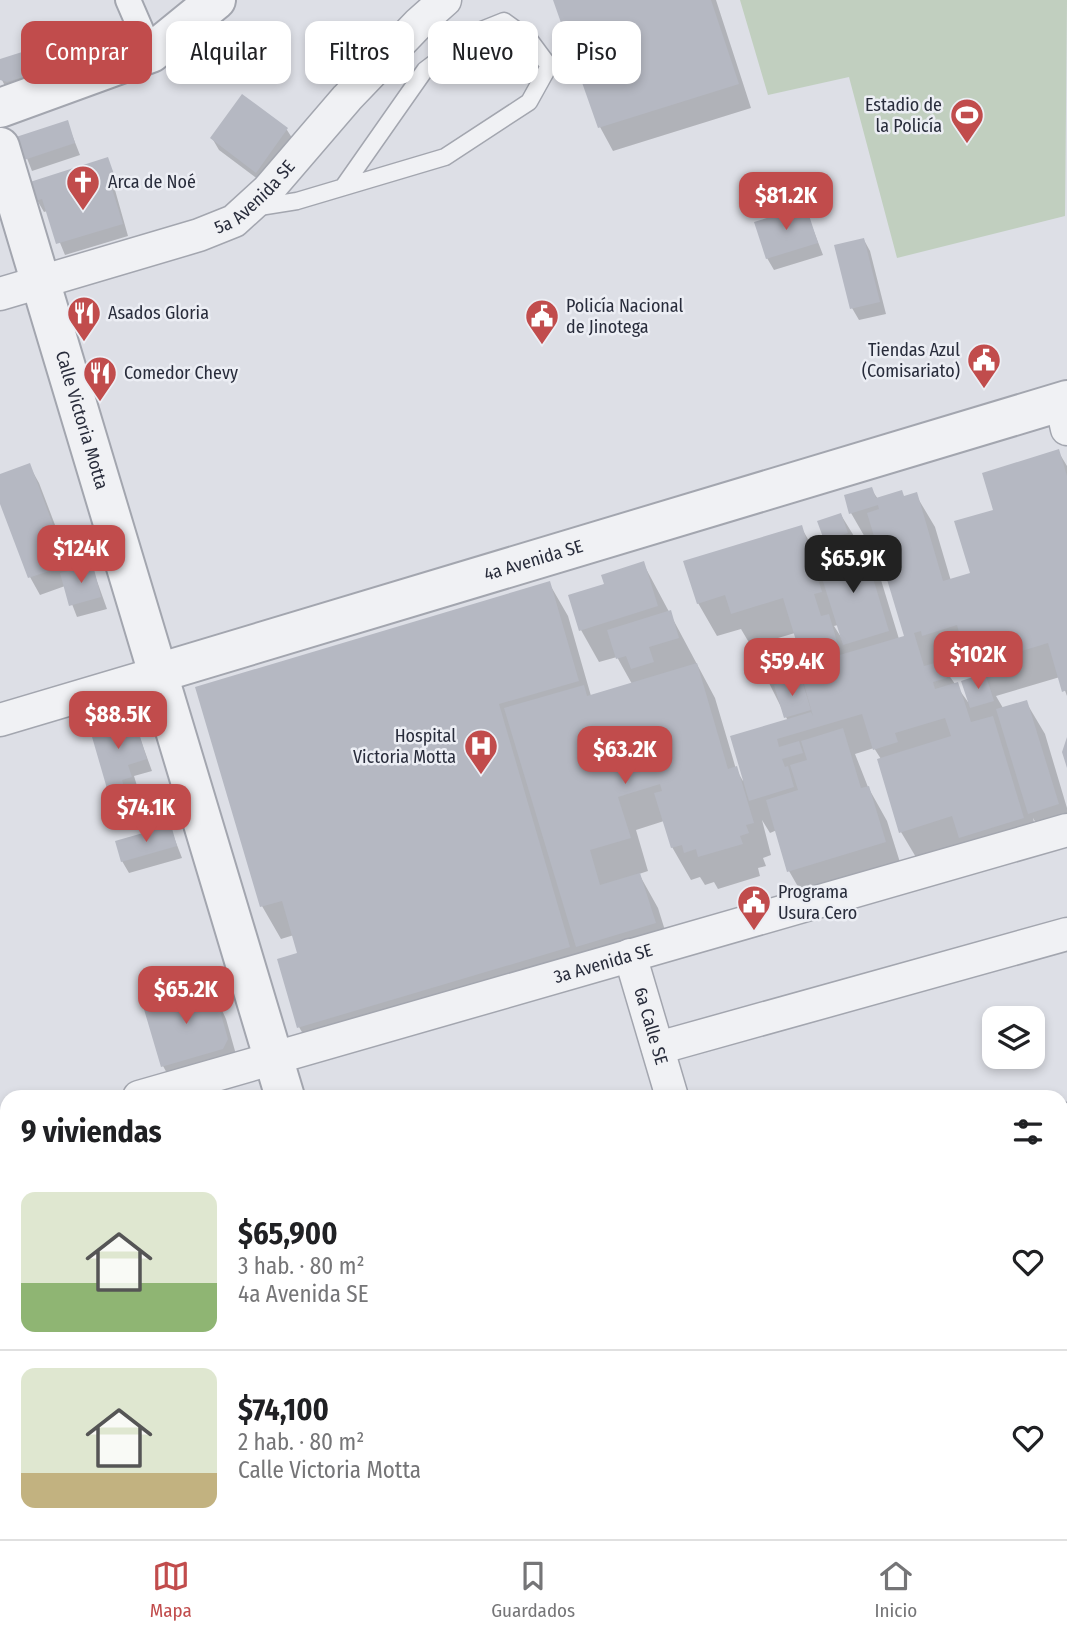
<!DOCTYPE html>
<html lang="es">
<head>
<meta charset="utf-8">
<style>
  body { margin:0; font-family:"Fira Sans Condensed",sans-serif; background:#f6f6f6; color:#202124; height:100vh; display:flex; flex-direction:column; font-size:26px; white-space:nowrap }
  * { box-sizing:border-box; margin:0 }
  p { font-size:23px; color:#757577 }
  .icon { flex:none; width:38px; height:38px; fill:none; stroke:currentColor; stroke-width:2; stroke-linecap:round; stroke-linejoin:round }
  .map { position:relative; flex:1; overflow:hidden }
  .sheet { position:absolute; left:0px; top:1090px; width:1068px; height:450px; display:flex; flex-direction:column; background:#fff; border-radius:21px 21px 0 0; box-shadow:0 4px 10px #0003 }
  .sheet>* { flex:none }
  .banner { position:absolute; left:21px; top:21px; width:700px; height:63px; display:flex; gap:14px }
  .tools { position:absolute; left:982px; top:1006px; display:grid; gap:14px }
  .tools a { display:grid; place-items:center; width:63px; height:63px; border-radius:14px; background:#fff; box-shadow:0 4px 10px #0003; font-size:35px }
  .price { position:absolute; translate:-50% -60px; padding:0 16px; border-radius:14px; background:#c14c4c; color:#fff; font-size:23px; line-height:46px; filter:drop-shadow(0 2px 4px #0008) }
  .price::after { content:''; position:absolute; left:50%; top:42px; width:21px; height:16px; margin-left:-10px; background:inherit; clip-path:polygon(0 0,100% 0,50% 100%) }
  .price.current { background:#222; color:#fff }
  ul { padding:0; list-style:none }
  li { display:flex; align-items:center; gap:21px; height:175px; padding:0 21px }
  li+li { border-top:2px solid #e0e0e0 }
  li span { display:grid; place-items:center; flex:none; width:196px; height:140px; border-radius:14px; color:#555 }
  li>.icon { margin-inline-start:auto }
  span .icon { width:84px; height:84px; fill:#fffc; stroke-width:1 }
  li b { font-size:30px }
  h2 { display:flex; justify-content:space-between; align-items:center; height:84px; padding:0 21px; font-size:30px }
  .pill { padding:0 24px; border-radius:14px; background:#fff; box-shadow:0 4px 10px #0003; font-size:24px; line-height:63px }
  .pill.current { background:#c14c4c; color:#fff }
  .menu { display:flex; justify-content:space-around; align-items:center; height:98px; border-top:2px solid #e0e0e0; background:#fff; font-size:19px; color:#757577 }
  .menu a { display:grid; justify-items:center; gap:4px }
  .menu .current { color:#c14c4c }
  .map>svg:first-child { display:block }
</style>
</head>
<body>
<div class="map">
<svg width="1067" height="1539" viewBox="0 0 1067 1539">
  <defs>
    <pattern id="forest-firs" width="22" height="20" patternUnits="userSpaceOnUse" patternTransform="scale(1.75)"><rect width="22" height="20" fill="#c1cfbf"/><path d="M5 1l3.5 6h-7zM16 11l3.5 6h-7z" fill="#a6b2a5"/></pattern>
  </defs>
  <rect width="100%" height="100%" fill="#dddfe6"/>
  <!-- forest -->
  <path fill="url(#forest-firs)" d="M1061 1451 1067 1453V1539H747L757 1533H1060Z"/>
  <!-- pitch -->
  <path fill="#c1cfbf" d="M740 0H1067L1065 216 897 258 849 77 768 95Z"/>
  <!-- shadow -->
  <path fill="#0003" fill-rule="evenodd" d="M555 0H716L751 108 613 151 600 127Z
    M40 48 54 81 8 92 0 76V61Z
    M243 97 287 130 294 141 263 183 219 150 212 138Z
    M67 122 80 155 32 171 19 138Z
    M107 159 120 189 115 190 128 236 65 255 47 211 44 212 37 200Z
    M805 208 823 255 774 270 767 258Z
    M864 240 870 251 886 314 859 320 852 308Z
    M1058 451 1067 466V696L1060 677 996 696 1003 708 1026 702 1045 734 1067 808V840L1049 845 1033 818 1041 851 920 864 901 832 881 759 874 748 855 754 868 787 887 821 904 875 808 904 789 871 777 830 770 833 762 820 771 855 763 858 766 866 758 868 760 876 718 889 714 882 705 885 700 877 691 880 672 847 664 821 636 830 648 871 639 874 658 908 673 956 318 1060 299 1027V954L294 935 281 939 262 906 549 583 568 616 591 696 632 684 617 657 599 662 581 630 606 586 643 563 715 698 736 769 743 781 788 721 769 683 790 648 802 668 809 666 795 633 751 646 741 629 717 636 698 603 801 527 820 560 834 556 819 522 841 515 881 580 899 639 906 637 878 543 870 546 851 513 871 489 878 499 916 495 935 527 951 581 972 574 995 511ZM838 625 841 637 834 626ZM969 660 977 677 968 702 943 667Z
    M29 465 39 483 73 572 92 567 107 609 77 617 65 586 40 595 30 577 0 499V476Z
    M133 719 152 771 134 776 138 789 127 792 129 799 117 803 110 791Z
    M170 827 182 858 129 873 122 861Z
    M212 988 226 1019 237 1058 173 1084 163 1066Z"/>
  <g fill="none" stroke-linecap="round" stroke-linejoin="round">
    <!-- river -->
    <path stroke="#9ba8c3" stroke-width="49" d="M1060 1486 1067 1487
      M888 1539 896 1533"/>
  </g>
  <!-- building -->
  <path fill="#b5b8c2" d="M553 0H711L739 84 598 128Z
    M41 46 48 69 7 82 0 80V59Z
    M242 94 288 128 256 173 210 138Z
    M68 120 75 143 24 160 16 137Z
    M108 157 115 177 109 179 123 224 56 244 42 199 35 201 30 182Z
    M806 206 818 243 766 259 754 222Z
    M864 238 880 302 850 309 834 245Z
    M1059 449 1067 476V690L1062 692 1048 643 969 667 957 625 922 636 921 631 914 633 924 666 942 661 947 678 933 682 935 689 958 682 971 722 993 716 1024 818 959 838 952 816 899 833 877 759 951 736 945 718 895 733 898 742 873 750 862 714 777 739 779 747 799 741 803 753 782 759 785 767 788 766 794 787 749 801 730 736 811 712 813 716 799 667 904 636 867 513 879 509 878 505 849 514 844 495 872 487 876 498 902 490 904 496 917 492 943 581 970 573 954 521 993 510 982 473Z
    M30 463 68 565 28 578 0 504V474Z
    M841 513 848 533 824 540 817 521Z
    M802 525 822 592 814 594 821 616 829 614 838 645 801 657 783 598 731 614 725 595 697 604 683 561Z
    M863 545 889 631 843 645 816 559Z
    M644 561 658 606 579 631 568 595 604 584 601 575Z
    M93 565 101 597 69 606 60 573Z
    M550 581 579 681 499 704 570 947 297 1028 277 959 297 953 282 901 260 907 195 687Z
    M671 610 679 638 649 647 654 662 631 669 626 656 616 659 607 630Z
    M791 646 799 674 767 684 758 656Z
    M697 663 728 769 737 766 754 823 746 825 749 833 740 836 743 844 698 857 696 849 684 853 682 845 671 848 654 793 662 791 660 784 618 797 631 838 590 850 600 885 640 873 656 923 576 947 504 708 584 685 587 696Z
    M985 673 994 701 970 708 961 681Z
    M801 677 811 710 784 718 774 685Z
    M1027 700 1059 804 1028 814 996 709Z
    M134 717 147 759 128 765 132 777 122 780 124 787 108 792 90 730Z
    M843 728 861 788 869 786 886 842 787 872 766 800 798 790 790 765 807 760 801 741Z
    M1067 737V768L1062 752Z
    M171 825 177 846 121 862 115 841Z
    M213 986 228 1039 223 1049 161 1067 143 1006Z"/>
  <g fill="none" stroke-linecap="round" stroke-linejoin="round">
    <!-- service casing -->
    <g stroke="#a3a6af" stroke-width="19">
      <path id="service" d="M253 208 297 201 445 157 529 102 549 66 529 39 504 21 474 33 425 70 343 187"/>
    </g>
    <!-- pedestrian casing -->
    <g stroke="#a3a6af" stroke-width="28">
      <path id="pedestrian" d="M128 0 151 53"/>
    </g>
    <!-- minor casing -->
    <g stroke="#a3a6af" stroke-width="35">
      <g id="minor">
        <path id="s1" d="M0 294 199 235 234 221 268 190 347 98 418 24 445 0"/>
        <path d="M1061 402 1067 429"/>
        <path d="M0 720 158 673"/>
        <path id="s2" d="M630 955 672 1097"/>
        <path d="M658 1048 1067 934"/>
        <path id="s3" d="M139 1097 1067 830"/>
        <path d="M1060 1121 1067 1119"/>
        <path d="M0 1140 7 1137"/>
      </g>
    </g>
    <!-- tertiary casing -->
    <g stroke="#a3a6af" stroke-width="42">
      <g id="tertiary">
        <path d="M0 108 151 53 216 0"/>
        <path id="s4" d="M0 147 285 1097"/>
        <path id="s5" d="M158 673 1067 400"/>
        <path d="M408 1533 409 1539"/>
      </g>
    </g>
    <!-- service -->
    <use href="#service" stroke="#f0f1f4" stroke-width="16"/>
    <!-- pedestrian -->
    <use href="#pedestrian" stroke="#f0f1f4" stroke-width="24"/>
    <!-- minor -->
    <use href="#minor" stroke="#f0f1f4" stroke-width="32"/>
    <!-- tertiary -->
    <use href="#tertiary" stroke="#f0f1f4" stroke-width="38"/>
    <!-- secondary -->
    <path stroke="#fff" stroke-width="38" d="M1060 1254 1067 1252
      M100 1539 120 1533"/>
  </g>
  <!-- icons -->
  <defs>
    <g id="stadium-pin" transform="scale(1.75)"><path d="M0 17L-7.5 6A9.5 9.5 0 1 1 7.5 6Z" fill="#c14c4c" stroke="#eceef4"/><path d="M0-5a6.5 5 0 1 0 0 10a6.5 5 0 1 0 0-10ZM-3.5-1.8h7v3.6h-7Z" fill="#fff"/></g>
    <g id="church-pin" transform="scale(1.75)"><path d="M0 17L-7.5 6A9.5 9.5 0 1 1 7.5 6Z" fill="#c14c4c" stroke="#eceef4"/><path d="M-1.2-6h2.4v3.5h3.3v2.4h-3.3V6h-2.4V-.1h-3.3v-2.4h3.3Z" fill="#fff"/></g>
    <g id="restaurant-pin" transform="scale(1.75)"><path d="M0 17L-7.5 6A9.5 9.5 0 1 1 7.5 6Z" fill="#c14c4c" stroke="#eceef4"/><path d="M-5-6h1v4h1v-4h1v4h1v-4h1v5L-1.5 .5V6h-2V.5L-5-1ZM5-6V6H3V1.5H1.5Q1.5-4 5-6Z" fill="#fff"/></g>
    <g id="civic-pin" transform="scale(1.75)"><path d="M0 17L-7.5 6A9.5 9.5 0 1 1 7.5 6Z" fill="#c14c4c" stroke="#eceef4"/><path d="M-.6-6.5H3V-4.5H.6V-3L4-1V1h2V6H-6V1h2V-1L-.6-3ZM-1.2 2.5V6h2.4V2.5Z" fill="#fff"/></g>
    <g id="hospital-pin" transform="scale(1.75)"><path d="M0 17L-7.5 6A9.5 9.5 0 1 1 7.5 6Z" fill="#c14c4c" stroke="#eceef4"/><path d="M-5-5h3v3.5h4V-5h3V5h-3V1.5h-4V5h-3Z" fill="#fff"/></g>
  </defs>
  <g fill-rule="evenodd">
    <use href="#stadium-pin" x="967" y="115"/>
    <use href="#church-pin" x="83" y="182"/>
    <use href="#restaurant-pin" x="84" y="313"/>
    <use href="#civic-pin" x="542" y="316"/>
    <use href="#civic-pin" x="984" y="360"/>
    <use href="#restaurant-pin" x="100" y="373"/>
    <use href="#hospital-pin" x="481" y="746"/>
    <use href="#civic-pin" x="754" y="902"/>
  </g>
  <g text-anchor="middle" stroke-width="5" stroke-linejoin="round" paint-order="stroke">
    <!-- poi labels -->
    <g font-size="18" fill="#282c3b" stroke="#eceef4" text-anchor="start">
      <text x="942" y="111" text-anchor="end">Estadio de<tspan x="942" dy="21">la Policía</tspan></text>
      <text x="108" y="188">Arca de Noé</text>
      <text x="566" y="312">Policía Nacional<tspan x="566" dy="21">de Jinotega</tspan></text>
      <text x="108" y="319">Asados Gloria</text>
      <text x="960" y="356" text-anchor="end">Tiendas Azul<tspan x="960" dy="21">(Comisariato)</tspan></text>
      <text x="124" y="379">Comedor Chevy</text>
      <text x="456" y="742" text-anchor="end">Hospital<tspan x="456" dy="21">Victoria Motta</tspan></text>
      <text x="778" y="898">Programa<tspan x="778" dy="21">Usura Cero</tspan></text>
    </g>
    <!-- street labels -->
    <g font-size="18" fill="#282c3b" stroke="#eceef4">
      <text dy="6" stroke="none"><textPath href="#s1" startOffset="276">5a Avenida SE</textPath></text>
      <text dy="6" stroke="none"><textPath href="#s4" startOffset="285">Calle Victoria Motta</textPath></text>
      <text dy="6" stroke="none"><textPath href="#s5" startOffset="392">4a Avenida SE</textPath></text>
      <text dy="6" stroke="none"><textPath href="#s3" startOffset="483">3a Avenida SE</textPath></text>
      <text dy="6" stroke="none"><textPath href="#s2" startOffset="74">6a Calle SE</textPath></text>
    </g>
  </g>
</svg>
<div class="tools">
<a><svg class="icon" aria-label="layers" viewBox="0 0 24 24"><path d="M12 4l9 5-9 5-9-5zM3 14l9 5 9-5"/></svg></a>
</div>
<b class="price" style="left:786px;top:232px">$81.2K</b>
<b class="price" style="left:81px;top:585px">$124K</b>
<b class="price current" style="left:853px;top:595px">$65.9K</b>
<b class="price" style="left:978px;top:691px">$102K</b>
<b class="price" style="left:792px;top:698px">$59.4K</b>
<b class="price" style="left:118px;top:751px">$88.5K</b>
<b class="price" style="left:625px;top:786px">$63.2K</b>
<b class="price" style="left:146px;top:844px">$74.1K</b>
<b class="price" style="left:186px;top:1026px">$65.2K</b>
<div class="banner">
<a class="pill current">Comprar</a>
<a class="pill">Alquilar</a>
<a class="pill">Filtros</a>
<a class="pill">Nuevo</a>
<a class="pill">Piso</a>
</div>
<section class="sheet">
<h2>9 viviendas<svg class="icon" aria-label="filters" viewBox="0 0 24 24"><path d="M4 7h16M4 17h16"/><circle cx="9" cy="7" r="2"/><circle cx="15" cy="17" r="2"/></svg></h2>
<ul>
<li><span style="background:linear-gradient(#dfe7d0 65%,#8fb573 0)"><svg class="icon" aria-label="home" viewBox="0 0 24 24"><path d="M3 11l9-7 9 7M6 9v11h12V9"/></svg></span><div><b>$65,900</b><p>3 hab. · 80 m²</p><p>4a Avenida SE</p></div><svg class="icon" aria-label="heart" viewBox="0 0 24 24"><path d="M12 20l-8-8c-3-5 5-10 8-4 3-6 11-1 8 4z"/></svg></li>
<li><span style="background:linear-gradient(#dfe7d0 75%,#c2b280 0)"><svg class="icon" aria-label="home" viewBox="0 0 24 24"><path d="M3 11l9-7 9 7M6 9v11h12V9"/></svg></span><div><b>$74,100</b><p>2 hab. · 80 m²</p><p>Calle Victoria Motta</p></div><svg class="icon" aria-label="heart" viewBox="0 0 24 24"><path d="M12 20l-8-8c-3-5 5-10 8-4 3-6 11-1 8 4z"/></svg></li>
</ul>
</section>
</div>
<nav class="menu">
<a class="current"><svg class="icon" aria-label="map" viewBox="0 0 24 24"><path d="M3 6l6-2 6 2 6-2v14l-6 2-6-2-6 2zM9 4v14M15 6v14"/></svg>Mapa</a>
<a><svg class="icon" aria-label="saved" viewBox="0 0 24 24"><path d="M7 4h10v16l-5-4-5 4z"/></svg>Guardados</a>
<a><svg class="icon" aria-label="home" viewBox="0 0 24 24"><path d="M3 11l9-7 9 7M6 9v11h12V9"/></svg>Inicio</a>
</nav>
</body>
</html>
